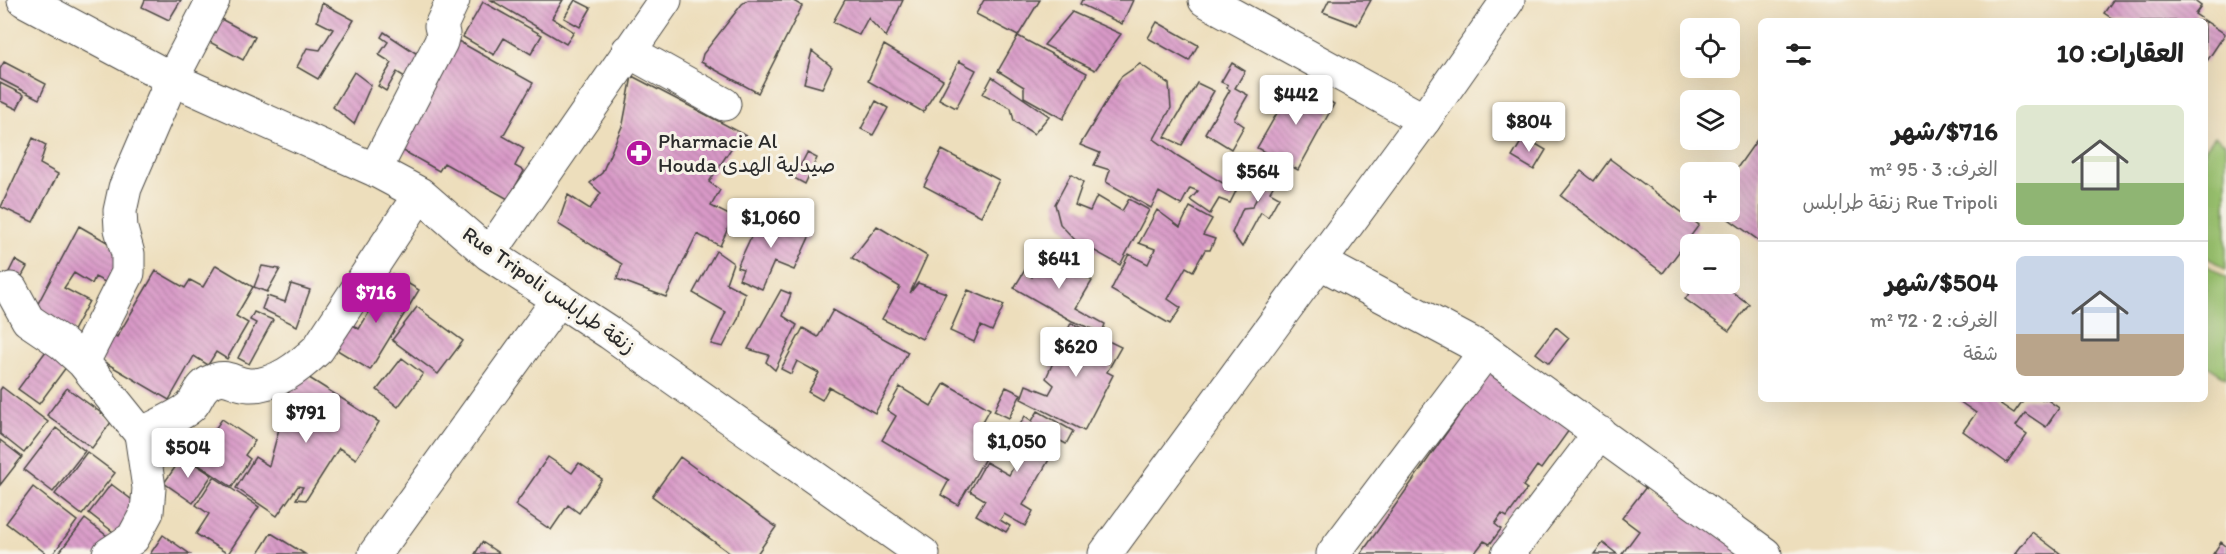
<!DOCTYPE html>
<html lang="ar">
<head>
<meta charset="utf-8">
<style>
  body { margin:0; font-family:Itim,"Playpen Sans Arabic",sans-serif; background:#f6f6f6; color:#222; direction:rtl; height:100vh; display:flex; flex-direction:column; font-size:22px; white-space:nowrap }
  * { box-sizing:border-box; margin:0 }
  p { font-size:20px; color:#767676 }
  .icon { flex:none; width:33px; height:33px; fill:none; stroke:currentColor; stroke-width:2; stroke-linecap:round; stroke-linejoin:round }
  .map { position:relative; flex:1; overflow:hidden; direction:ltr }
  .drawer { position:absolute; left:1758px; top:18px; width:450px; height:384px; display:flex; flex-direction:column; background:#fff; border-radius:9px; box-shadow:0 6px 24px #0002; direction:rtl }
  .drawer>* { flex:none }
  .tools { position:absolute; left:1680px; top:18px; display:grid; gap:12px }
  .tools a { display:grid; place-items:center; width:60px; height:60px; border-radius:9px; background:#fff; box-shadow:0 6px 24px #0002; font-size:30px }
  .price { position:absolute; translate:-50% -51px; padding:0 14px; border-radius:6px; background:#fff; color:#222; font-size:20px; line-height:39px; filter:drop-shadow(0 2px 3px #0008) }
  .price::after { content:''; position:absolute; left:50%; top:36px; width:18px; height:14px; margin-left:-9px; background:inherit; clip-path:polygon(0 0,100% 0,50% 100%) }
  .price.on { background:#b5179e; color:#fff }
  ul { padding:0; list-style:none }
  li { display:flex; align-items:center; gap:18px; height:150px; padding:0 24px }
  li+li { border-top:2px solid #e0e0e0 }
  li span { display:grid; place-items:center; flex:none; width:168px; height:120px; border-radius:9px; color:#555 }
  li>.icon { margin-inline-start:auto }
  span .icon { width:72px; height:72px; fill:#fffc; stroke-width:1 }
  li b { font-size:26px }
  h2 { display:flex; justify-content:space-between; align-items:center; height:72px; padding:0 24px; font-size:26px }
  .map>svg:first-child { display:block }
</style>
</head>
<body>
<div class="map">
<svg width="2226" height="554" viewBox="0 0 2226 554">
  <defs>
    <pattern id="building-back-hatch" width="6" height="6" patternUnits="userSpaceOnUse" patternTransform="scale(1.5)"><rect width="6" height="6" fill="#d99ac8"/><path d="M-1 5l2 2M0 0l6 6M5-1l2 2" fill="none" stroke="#b07ea3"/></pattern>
  </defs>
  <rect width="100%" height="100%" fill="#f7f3e8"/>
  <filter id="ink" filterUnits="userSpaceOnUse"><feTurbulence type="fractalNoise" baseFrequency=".0167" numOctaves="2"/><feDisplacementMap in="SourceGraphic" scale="12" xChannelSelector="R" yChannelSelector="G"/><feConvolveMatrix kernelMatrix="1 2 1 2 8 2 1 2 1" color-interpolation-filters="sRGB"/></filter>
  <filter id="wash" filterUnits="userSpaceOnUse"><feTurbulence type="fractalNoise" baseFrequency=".008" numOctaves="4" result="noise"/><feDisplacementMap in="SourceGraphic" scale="24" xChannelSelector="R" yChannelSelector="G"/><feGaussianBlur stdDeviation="1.35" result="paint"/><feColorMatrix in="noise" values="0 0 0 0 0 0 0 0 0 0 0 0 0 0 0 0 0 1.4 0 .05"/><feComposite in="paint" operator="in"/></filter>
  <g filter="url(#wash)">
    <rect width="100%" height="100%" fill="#eddebc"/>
    <!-- pitch -->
    <path fill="#9bc46f" stroke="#63784d" stroke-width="1.5" d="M2215 136 2226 144V270L2205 255V149Z
      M2205 264 2226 278V378L2205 364Z"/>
    <g id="blocks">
      <!-- building -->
      <path fill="url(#building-back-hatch)" d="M145 0H181L169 20 142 7Z
        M491 0H563L552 18 574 32 566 44Z
        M575 0 591 8 580 27 564 18Z
        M748 0H792L802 6 758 93 701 62 703 54 742 4Z
        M845 0H903L886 37 868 18 859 35 833 22Z
        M984 0H1040L1018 36 976 14Z
        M1082 0H1133L1122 24 1080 4Z
        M1329 0H1371L1357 25 1323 12Z
        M2113 0H2193L2201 6 2195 14 2225 34 2205 64V21H2116L2104 13Z
        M483 2 542 35 531 54 504 38 494 55 463 37Z
        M322 3 354 20 318 79 297 67 307 48 320 50 333 29 317 21Z
        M1072 12 1121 34 1095 70 1044 45Z
        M219 18 255 37 243 60 206 40Z
        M1157 22 1198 45 1189 61 1148 38Z
        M384 32 428 61 416 84 397 72 386 91 378 86 392 63 379 55 388 42 381 37Z
        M1018 36 1087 73 1063 119 1024 97V87L998 71Z
        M451 37 533 83 503 136 524 148 515 166 524 171 508 199 444 163 439 171 391 144Z
        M884 45 943 80 923 112 868 81Z
        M812 51 832 67 822 88 804 83Z
        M959 61 976 70 956 108 939 99Z
        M4 62 46 84 39 99 0 79V69Z
        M1232 63 1245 71 1235 88 1248 95 1234 119 1244 126 1231 149 1205 133 1230 90 1227 88 1228 85 1221 82Z
        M1140 64 1169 84 1171 108 1154 139 1178 156 1236 191 1230 203 1219 199 1210 214 1190 200 1198 191 1190 188 1181 205 1159 192 1151 208 1106 182 1110 170 1094 165 1100 153 1080 145 1121 77Z
        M354 72 371 85 354 124 333 107Z
        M632 76 747 136 734 144 709 182 720 190 711 206 733 217 720 246 697 234 666 297 617 279 622 264 558 224 568 195 590 209 601 193 590 183 602 173 623 124Z
        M992 77 1049 116 1034 134 1014 121 1011 108 983 94Z
        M0 83 24 95 17 109 0 101Z
        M1197 83 1214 91 1182 145 1165 137Z
        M1300 83 1334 104 1298 170 1257 148 1284 101Z
        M876 101 888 108 873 135 861 129Z
        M1761 134V242L1719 212H1730V178Z
        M1524 137 1546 150 1534 170 1512 157Z
        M33 138 46 145 40 164 58 174 33 222 1 207Z
        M942 150 999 180 981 216 924 186Z
        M807 153 817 158 805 184 794 178Z
        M1258 159 1282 171 1270 192 1279 197 1268 217 1261 212 1242 247 1232 233 1243 208 1252 207 1268 178 1253 170Z
        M1610 159 1699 225 1663 273 1561 196 1581 171 1594 181Z
        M1071 174 1083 182 1075 205 1090 211 1097 196 1122 211 1129 199 1149 210 1120 265 1075 240 1060 224 1055 204Z
        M1190 207 1212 219 1203 235 1215 239 1210 250H1205L1193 271 1186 267 1168 299 1181 308 1170 324 1111 290 1129 254 1148 264 1155 249 1139 243 1157 210 1180 227Z
        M763 211 811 233 794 270 774 262 762 289 739 279 743 269 737 267Z
        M79 226 128 254 111 285 95 277 92 284 74 273 64 288 89 301 70 336 33 313Z
        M877 226 927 256 910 293 918 283 946 293 922 339 882 319 900 287 852 258Z
        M1047 250 1092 281 1076 308 1105 324 1102 333 1072 321 1014 288 1025 270 1032 277Z
        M716 251 733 263 726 283 745 293 738 319 723 347 711 344 726 312 693 293Z
        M15 260 27 267 18 283 7 276Z
        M216 265 253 287 236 316 248 323 227 359 216 352 208 365 194 356 169 400 89 353 103 329 117 337 156 271 185 288 190 280 203 287Z
        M262 266 280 269 267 292 254 287Z
        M392 274 419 290 370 370 329 345 345 320 359 329Z
        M291 284 310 290 297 326 262 309 267 296 285 302Z
        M1696 284H1721L1749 304 1729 331 1685 299Z
        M781 290 791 294 783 316 797 325 775 370 766 362 769 355 748 349Z
        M968 290 1004 305 992 331 981 326 974 342 950 331Z
        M417 307 463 341 438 374 392 340Z
        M833 310 908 352 875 413 829 387 822 400 808 392 819 373 797 361 791 374 781 369 803 328 818 337Z
        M254 312 273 320 249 364 238 358 256 323 250 320Z
        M1071 323 1121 347 1107 372 1113 375 1084 431 1021 399 1026 385 1049 394 1054 385 1046 378Z
        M1556 327 1569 338 1549 363 1536 353Z
        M46 351 67 366 39 404 18 389Z
        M402 358 423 374 398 407 377 390Z
        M1493 367 1572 426 1541 469 1537 466 1523 486 1527 489 1507 517 1502 514 1495 524 1501 529 1490 544 1484 541 1474 554H1361Z
        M295 369 379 422 356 459 339 448 306 500 296 499 303 487 298 486 277 516 236 488 255 457 269 466Z
        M945 383 990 409 977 432 994 443 958 505 941 495 949 480 882 440 896 416 887 410 900 387 931 406Z
        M2 387 48 422 24 453 0 434V390Z
        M1006 387 1021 394 1009 418 994 411Z
        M67 388 112 421 92 448 47 415Z
        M1956 399H1993L2014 413 2024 399H2046L2059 408 2046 427 2025 413 2016 426 2027 434 2007 463 1963 431 1976 413Z
        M1038 411 1073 431 1066 444 1044 432 1036 448 1051 456 1023 505 1033 511 1025 526 1004 514 1000 520 1010 526 1006 532 976 515 985 500 970 491 986 462 1009 475 1018 459 1005 451 1025 416 1032 421Z
        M222 419 255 441 245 455 250 459 232 487 193 461Z
        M56 428 85 451 53 492 24 470Z
        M0 440 22 457 0 485Z
        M87 452 115 473 82 515 55 494Z
        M183 456 212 475 193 503 164 483Z
        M548 457 572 473 579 463 602 479 579 513 568 505 551 530 515 505Z
        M680 457 776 527 757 554H731L652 496Z
        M214 477 259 507 228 554 196 534 209 514 196 505Z
        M111 484 144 509 121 538 89 513Z
        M33 487 77 521 53 554H47L6 523Z
        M1646 487 1749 554H1622L1639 531 1622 518Z
        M85 519 111 539 99 554H58Z
        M2032 532 2061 554H2015Z
        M271 533 305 554H258Z
        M163 535 190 554H150Z
        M482 542 500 554H475Z
        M2221 542 2226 546V554H2213Z
        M1603 543 1617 554H1594Z"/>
    </g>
  </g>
  <g filter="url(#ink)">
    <use href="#blocks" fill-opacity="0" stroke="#484641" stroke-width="1.5"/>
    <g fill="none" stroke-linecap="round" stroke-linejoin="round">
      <!-- minor casing -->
      <g stroke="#484641" stroke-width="35">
        <path id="minor" d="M24 0 172 79 375 170 420 194 489 254 610 333 923 554
          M1205 0 1424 120
          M628 51 724 104
          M375 170 441 42 443 34 441 26 453 0
          M489 254 665 0
          M1319 262 1486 351 1765 554
          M11 289 28 320 62 343 83 362 128 273V254L121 229 120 211 125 188 172 79 213 0
          M83 362 141 434 149 488 147 512 133 538 109 554
          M141 434C154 427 180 416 190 407 198 400 198 388 210 382 228 373 232 384 249 385 276 386 300 366 318 349L420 194
          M375 554 559 299
          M1333 554 1486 351
          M1508 554 1600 433"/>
      </g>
      <!-- major casing -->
      <g stroke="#484641" stroke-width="35">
        <path id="major" d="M1105 554 1424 120 1508 0"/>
      </g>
      <!-- minor -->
      <use href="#minor" stroke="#fff" stroke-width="33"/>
      <!-- major -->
      <use href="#major" stroke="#fff" stroke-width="33"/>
    </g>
  </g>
  <!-- icons -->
  <defs>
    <g id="pharmacy-disc" transform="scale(1.35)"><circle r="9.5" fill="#b5179e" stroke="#f7f3e8"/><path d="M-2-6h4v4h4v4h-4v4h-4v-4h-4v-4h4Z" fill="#fff"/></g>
  </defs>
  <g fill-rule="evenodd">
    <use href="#pharmacy-disc" x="639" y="153"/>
  </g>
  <g text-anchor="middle" stroke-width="6" stroke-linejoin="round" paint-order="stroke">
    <!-- poi labels -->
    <g font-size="21" fill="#2b2b2b" stroke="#f7f3e8" text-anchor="start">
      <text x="658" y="148">Pharmacie Al<tspan x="658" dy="24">Houda صيدلية الهدى</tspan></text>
    </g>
    <!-- street labels -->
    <g font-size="21" fill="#2b2b2b" stroke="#f7f3e8">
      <text transform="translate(549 290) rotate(35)" y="7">Rue Tripoli زنقة طرابلس</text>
    </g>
  </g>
</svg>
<div class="tools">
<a><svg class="icon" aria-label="locate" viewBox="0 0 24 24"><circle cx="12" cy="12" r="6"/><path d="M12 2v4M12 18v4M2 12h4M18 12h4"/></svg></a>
<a><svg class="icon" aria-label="layers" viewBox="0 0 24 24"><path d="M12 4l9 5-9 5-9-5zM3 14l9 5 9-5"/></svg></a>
<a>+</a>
<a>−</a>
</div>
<b class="price" style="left:1296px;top:126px">$442</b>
<b class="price" style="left:1529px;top:153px">$804</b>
<b class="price" style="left:1258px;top:203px">$564</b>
<b class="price" style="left:771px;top:249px">$1,060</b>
<b class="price" style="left:1059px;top:290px">$641</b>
<b class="price on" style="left:376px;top:324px">$716</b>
<b class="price" style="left:1076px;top:378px">$620</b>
<b class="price" style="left:306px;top:444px">$791</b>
<b class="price" style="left:1017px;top:473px">$1,050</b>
<b class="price" style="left:188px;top:479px">$504</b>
<section class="drawer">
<h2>العقارات: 10<svg class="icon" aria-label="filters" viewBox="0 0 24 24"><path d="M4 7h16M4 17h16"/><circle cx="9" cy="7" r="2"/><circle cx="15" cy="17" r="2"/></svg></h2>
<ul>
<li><span style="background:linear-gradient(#dfe7d0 65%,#8fb573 0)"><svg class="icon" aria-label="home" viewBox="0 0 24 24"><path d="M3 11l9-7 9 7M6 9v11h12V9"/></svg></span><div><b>$716/شهر</b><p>الغرف: 3 · 95 m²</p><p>Rue Tripoli زنقة طرابلس</p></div></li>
<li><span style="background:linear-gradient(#c9d6e8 65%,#b9a48a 0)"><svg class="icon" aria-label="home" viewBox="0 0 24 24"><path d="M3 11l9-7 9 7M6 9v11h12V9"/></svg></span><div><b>$504/شهر</b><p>الغرف: 2 · 72 m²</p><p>شقة</p></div></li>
</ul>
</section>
</div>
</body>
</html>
